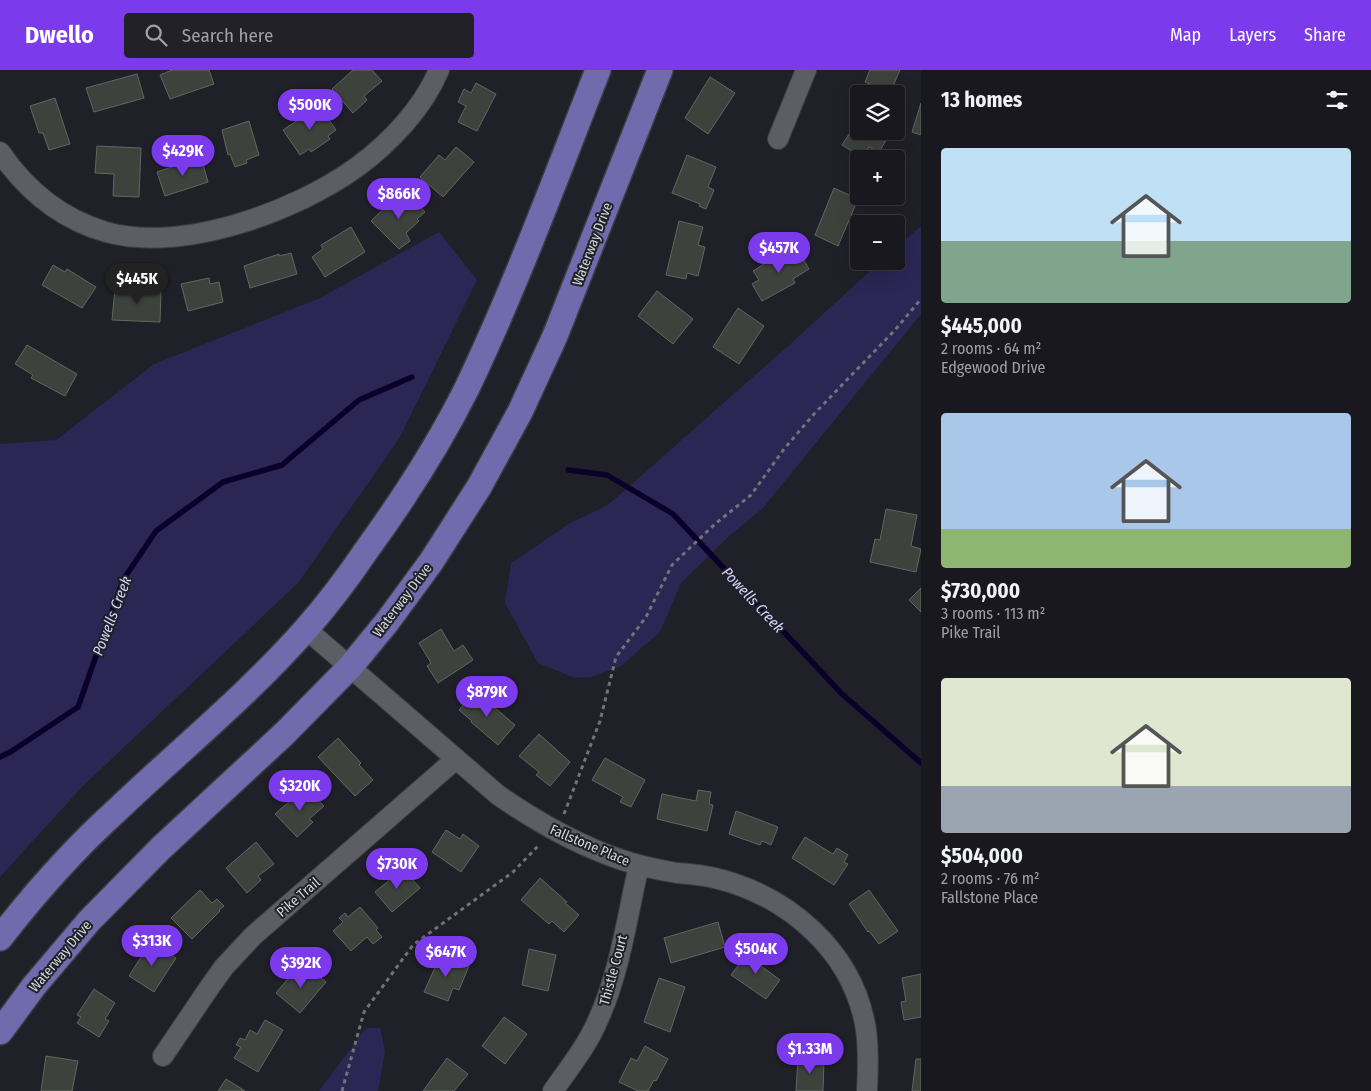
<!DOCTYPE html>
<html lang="en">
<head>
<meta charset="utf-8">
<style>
  body { margin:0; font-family:"Fira Sans Condensed",sans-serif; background:#212127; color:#f1f3f6; height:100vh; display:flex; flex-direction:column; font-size:19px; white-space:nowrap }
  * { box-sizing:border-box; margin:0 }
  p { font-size:16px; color:#9fa0a4 }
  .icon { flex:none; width:28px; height:28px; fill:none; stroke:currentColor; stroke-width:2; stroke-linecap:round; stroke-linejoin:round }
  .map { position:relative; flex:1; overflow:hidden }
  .sheet { display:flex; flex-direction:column; background:#18181e; width:450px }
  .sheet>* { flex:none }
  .fabs { position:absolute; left:850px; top:15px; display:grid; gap:10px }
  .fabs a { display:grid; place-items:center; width:55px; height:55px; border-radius:5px; background:#18181e; box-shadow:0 5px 20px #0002,0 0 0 1px #36373c; font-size:25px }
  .price { position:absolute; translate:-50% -42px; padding:0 11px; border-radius:18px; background:#7c3aed; color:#fff; font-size:16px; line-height:32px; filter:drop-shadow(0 1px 2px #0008) }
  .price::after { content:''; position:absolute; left:50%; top:30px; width:15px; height:11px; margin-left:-8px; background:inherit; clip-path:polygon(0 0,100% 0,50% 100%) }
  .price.selected { background:#222; color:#fff }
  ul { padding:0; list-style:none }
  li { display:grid; align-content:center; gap:10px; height:265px; padding:0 20px }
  li span { display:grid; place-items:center; height:155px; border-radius:5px; color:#555 }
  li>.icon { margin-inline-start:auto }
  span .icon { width:90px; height:90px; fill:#fffc; stroke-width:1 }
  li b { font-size:21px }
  h2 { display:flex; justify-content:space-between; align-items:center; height:60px; padding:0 20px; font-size:21px }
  header { display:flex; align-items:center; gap:30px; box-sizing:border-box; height:70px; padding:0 25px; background:#7c3aed; color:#fff }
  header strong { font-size:24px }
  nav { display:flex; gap:28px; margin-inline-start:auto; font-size:18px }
  .search { width:350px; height:45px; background:#212127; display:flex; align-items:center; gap:12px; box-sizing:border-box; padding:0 18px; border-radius:5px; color:#9fa0a4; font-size:19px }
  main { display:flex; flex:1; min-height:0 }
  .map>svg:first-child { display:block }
</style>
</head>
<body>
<header>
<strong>Dwello</strong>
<div class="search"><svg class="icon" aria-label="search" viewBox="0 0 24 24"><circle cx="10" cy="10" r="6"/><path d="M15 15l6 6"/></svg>Search here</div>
<nav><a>Map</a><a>Layers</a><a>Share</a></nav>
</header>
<main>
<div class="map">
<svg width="921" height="1021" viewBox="0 0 921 1021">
  <rect width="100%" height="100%" fill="#202028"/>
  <!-- green -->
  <path fill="#2b2654" d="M921 156V244L763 438 726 469 681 513 660 562 621 596 591 607 575 608 538 593 505 533 511 493 570 453 608 435 787 277 881 191H896V178Z
    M439 162 477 210 399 369 298 513 83 716 0 807V374L56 370 154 294 320 228Z
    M366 958H380L385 981 378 1021H319Z"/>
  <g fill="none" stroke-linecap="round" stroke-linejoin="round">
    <!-- stream -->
    <path stroke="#0a002a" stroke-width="5.5" d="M568 400 607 405 673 444 842 624 921 693
      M0 687 12 681 78 637 123 510 156 461 223 412 282 395 359 330 412 307"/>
  </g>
  <!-- building -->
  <path fill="#3d433c" stroke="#616760" d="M172 0H209L214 14 170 29 160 5Z
    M353 0H372L382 11 364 26 367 30 353 43 332 19Z
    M870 0H900L890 23 865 12Z
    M137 4 144 28 94 42 86 18Z
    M710 7 735 23 708 64 685 48Z
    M476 13 496 24 477 61 458 52 466 36 458 32 464 19 471 23Z
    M55 28 70 74 49 80 43 63H39L30 36Z
    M921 33V65L912 62Z
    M319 36 336 60 328 66 330 69 311 82 309 79 300 85 283 60Z
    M858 50 859 61H882L881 63 888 67 879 82 869 77 863 88 842 75Z
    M249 51 259 85 246 90 247 93 235 97 230 84 228 85 222 60Z
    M97 76 141 78 139 127 113 126 114 104 95 103Z
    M456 77 474 92 443 127 420 107 439 85 445 90Z
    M687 85 716 97 708 117 714 120 706 139 699 136 700 134 672 123Z
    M201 87 208 112 165 126 157 102Z
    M834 118 858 129 838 176 815 165Z
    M410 125 425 142 417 149 419 151 406 163 410 171 399 179 371 151 395 128 401 134Z
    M679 151 703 157 698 175 705 177 698 206 687 203 686 209 666 205Z
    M351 157 365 182 325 207 312 187 323 179 321 175Z
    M798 180 809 199 793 209 795 213 762 231 752 214 759 210 753 201 780 184 783 189Z
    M291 183 297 204 250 218 244 196 279 184V186Z
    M53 195 65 202 67 199 96 217 82 238 42 215Z
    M209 208 210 214 219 212 223 232 188 241 181 214Z
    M115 218 161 221 160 252 112 250Z
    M657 221 693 249 673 274 638 246Z
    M738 238 764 256 739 294 713 277Z
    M27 275 77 304 65 326 31 308 33 305 15 294Z
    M886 439 917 445 911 476 921 479 916 502 870 492 875 469 880 470Z
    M921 518V542L909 530Z
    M441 559 454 581 463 575 473 590 438 613 427 596 431 593 419 573Z
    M475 621 515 655 498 675 471 652 472 651 459 640Z
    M539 664 570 692 550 716 536 705 539 702 519 686Z
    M338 668 361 693 359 695 373 710 355 726 318 687Z
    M605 688 645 710 631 737 620 732 623 727 592 710Z
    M306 717 324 736 309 749 313 752 297 767 275 744Z
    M698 720 711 722 709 734 713 735 707 761 657 749 662 724 696 731Z
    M736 741 778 757 771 775 762 771 760 775 729 764Z
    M446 760 460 769 463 764 479 776 461 802 432 782Z
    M805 767 833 784 837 778 848 785 844 792 848 794 834 815 792 788Z
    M256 772 274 794 258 806 261 810 247 823 226 798Z
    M403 799 420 818 392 842 375 822Z
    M540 808 567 832 565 833 579 845 564 862 552 851 549 854 521 830Z
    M200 820 212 833 217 829 224 836 219 840 220 841 192 869 171 848Z
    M869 820 898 861 879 874 869 861 868 862 849 834Z
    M360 837 378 858 376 860 382 867 373 874 367 867 351 881 333 861 343 852 339 848 345 843 348 847Z
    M718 852 725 877 671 893 664 868Z
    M150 873 176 888 154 922 129 906Z
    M529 879 556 885 548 921 522 915Z
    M750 880 765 890 761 896 780 910 766 929 731 905Z
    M441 884 469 896 459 920 453 918 448 931 424 922Z
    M306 896 326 912 300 943 276 923 292 904 296 908Z
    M921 904V947L904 950 901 932 906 931 902 908Z
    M659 908 685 917 670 962 644 952Z
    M94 919 115 933 105 949 109 951 99 967 77 953 81 947 77 945Z
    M504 947 527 964 505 994 482 976Z
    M265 950 283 960 258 1002 234 988 241 977 236 975 240 968 245 970 250 960 257 964Z
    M645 976 668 989 656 1011 654 1010 648 1021H638L619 1012 631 988 637 991Z
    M46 986 78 991 72 1021H41Z
    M447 988 468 1004 454 1021H423Z
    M798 988 824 990 823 1021H796Z
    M916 989H921V1021H912Z
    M226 1009 245 1021H218Z"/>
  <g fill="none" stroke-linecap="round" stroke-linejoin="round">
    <!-- minor casing -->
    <g stroke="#3b3b41" stroke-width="22">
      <path id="minor" d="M778 69 806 0
        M0 82C26 120 61 149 106 162 182 183 295 142 357 97 390 73 423 38 439 0
        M306 559 498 725C537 752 577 775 622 790 640 796 659 800 677 803 690 804 703 805 715 808 789 826 854 882 866 960 869 981 868 1001 867 1021
        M163 986 209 918 224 897 253 866 456 689
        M553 1021C569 998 587 976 598 950 620 902 627 847 639 795"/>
    </g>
    <!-- major casing -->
    <g stroke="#3b3b41" stroke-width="28">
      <path id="major" d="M0 868C35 823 74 779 116 741 180 680 248 625 306 559 329 533 349 506 368 478 405 427 439 374 467 318 516 215 556 107 598 0
        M0 962 34 916 89 851 161 778 284 664 350 597 387 552 431 492 479 417 520 342 555 266 660 0"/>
    </g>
    <!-- path -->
    <path stroke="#727279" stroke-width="3" stroke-dasharray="4 4" stroke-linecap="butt" d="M564 744 600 651 616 587 646 547 672 495 715 454 751 425 784 379 814 344 895 260 921 229
      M342 1021 364 942 413 875 513 802 540 774"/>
    <!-- minor -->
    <use href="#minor" stroke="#5d5d66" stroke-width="20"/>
    <!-- major -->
    <use href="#major" stroke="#706bad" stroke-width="25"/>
  </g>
  <g text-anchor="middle" stroke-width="4" stroke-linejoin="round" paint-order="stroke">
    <!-- street labels -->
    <g font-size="14" fill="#d6d6db" stroke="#202028">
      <text transform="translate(592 174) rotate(-69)" y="5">Waterway Drive</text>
      <text transform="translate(402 530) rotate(-53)" y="5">Waterway Drive</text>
      <text transform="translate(590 775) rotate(23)" y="5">Fallstone Place</text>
      <text transform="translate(298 827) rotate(-41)" y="5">Pike Trail</text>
      <text transform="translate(60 886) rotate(-50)" y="5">Waterway Drive</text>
      <text transform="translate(613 900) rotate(-75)" y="5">Thistle Court</text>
    </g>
    <!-- water labels -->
    <g font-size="15" font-style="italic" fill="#d4d4fb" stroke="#202028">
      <text transform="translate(753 530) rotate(47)" y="5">Powells Creek</text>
      <text transform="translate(112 546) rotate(-69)" y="5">Powells Creek</text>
    </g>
  </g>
</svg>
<div class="fabs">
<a><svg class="icon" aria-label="layers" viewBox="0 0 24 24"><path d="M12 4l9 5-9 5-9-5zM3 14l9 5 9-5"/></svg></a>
<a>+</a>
<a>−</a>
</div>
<b class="price" style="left:310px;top:61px">$500K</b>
<b class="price" style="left:183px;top:107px">$429K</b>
<b class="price" style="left:399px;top:150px">$866K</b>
<b class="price" style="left:779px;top:204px">$457K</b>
<b class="price selected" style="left:137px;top:235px">$445K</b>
<b class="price" style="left:487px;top:648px">$879K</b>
<b class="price" style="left:300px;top:742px">$320K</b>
<b class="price" style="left:397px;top:820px">$730K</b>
<b class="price" style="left:152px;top:897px">$313K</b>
<b class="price" style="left:756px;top:905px">$504K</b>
<b class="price" style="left:446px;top:908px">$647K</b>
<b class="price" style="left:301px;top:919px">$392K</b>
<b class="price" style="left:810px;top:1005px">$1.33M</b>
</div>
<section class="sheet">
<h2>13 homes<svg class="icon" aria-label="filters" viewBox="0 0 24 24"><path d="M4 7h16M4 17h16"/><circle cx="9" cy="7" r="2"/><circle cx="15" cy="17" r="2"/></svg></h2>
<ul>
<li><span style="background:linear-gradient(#bfe0f5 60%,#7fa58c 0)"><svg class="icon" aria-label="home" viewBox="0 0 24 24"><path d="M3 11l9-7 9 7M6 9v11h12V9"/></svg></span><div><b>$445,000</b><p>2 rooms · 64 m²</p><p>Edgewood Drive</p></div></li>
<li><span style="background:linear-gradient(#a9c7e8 75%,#8fb573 0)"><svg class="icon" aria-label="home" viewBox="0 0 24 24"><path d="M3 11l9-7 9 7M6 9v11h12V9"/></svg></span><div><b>$730,000</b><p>3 rooms · 113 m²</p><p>Pike Trail</p></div></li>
<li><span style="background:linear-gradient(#dfe7d0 70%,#9aa5b1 0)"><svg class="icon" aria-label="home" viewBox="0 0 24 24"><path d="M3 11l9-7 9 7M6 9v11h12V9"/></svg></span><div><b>$504,000</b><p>2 rooms · 76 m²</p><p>Fallstone Place</p></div></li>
</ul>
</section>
</main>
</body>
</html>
